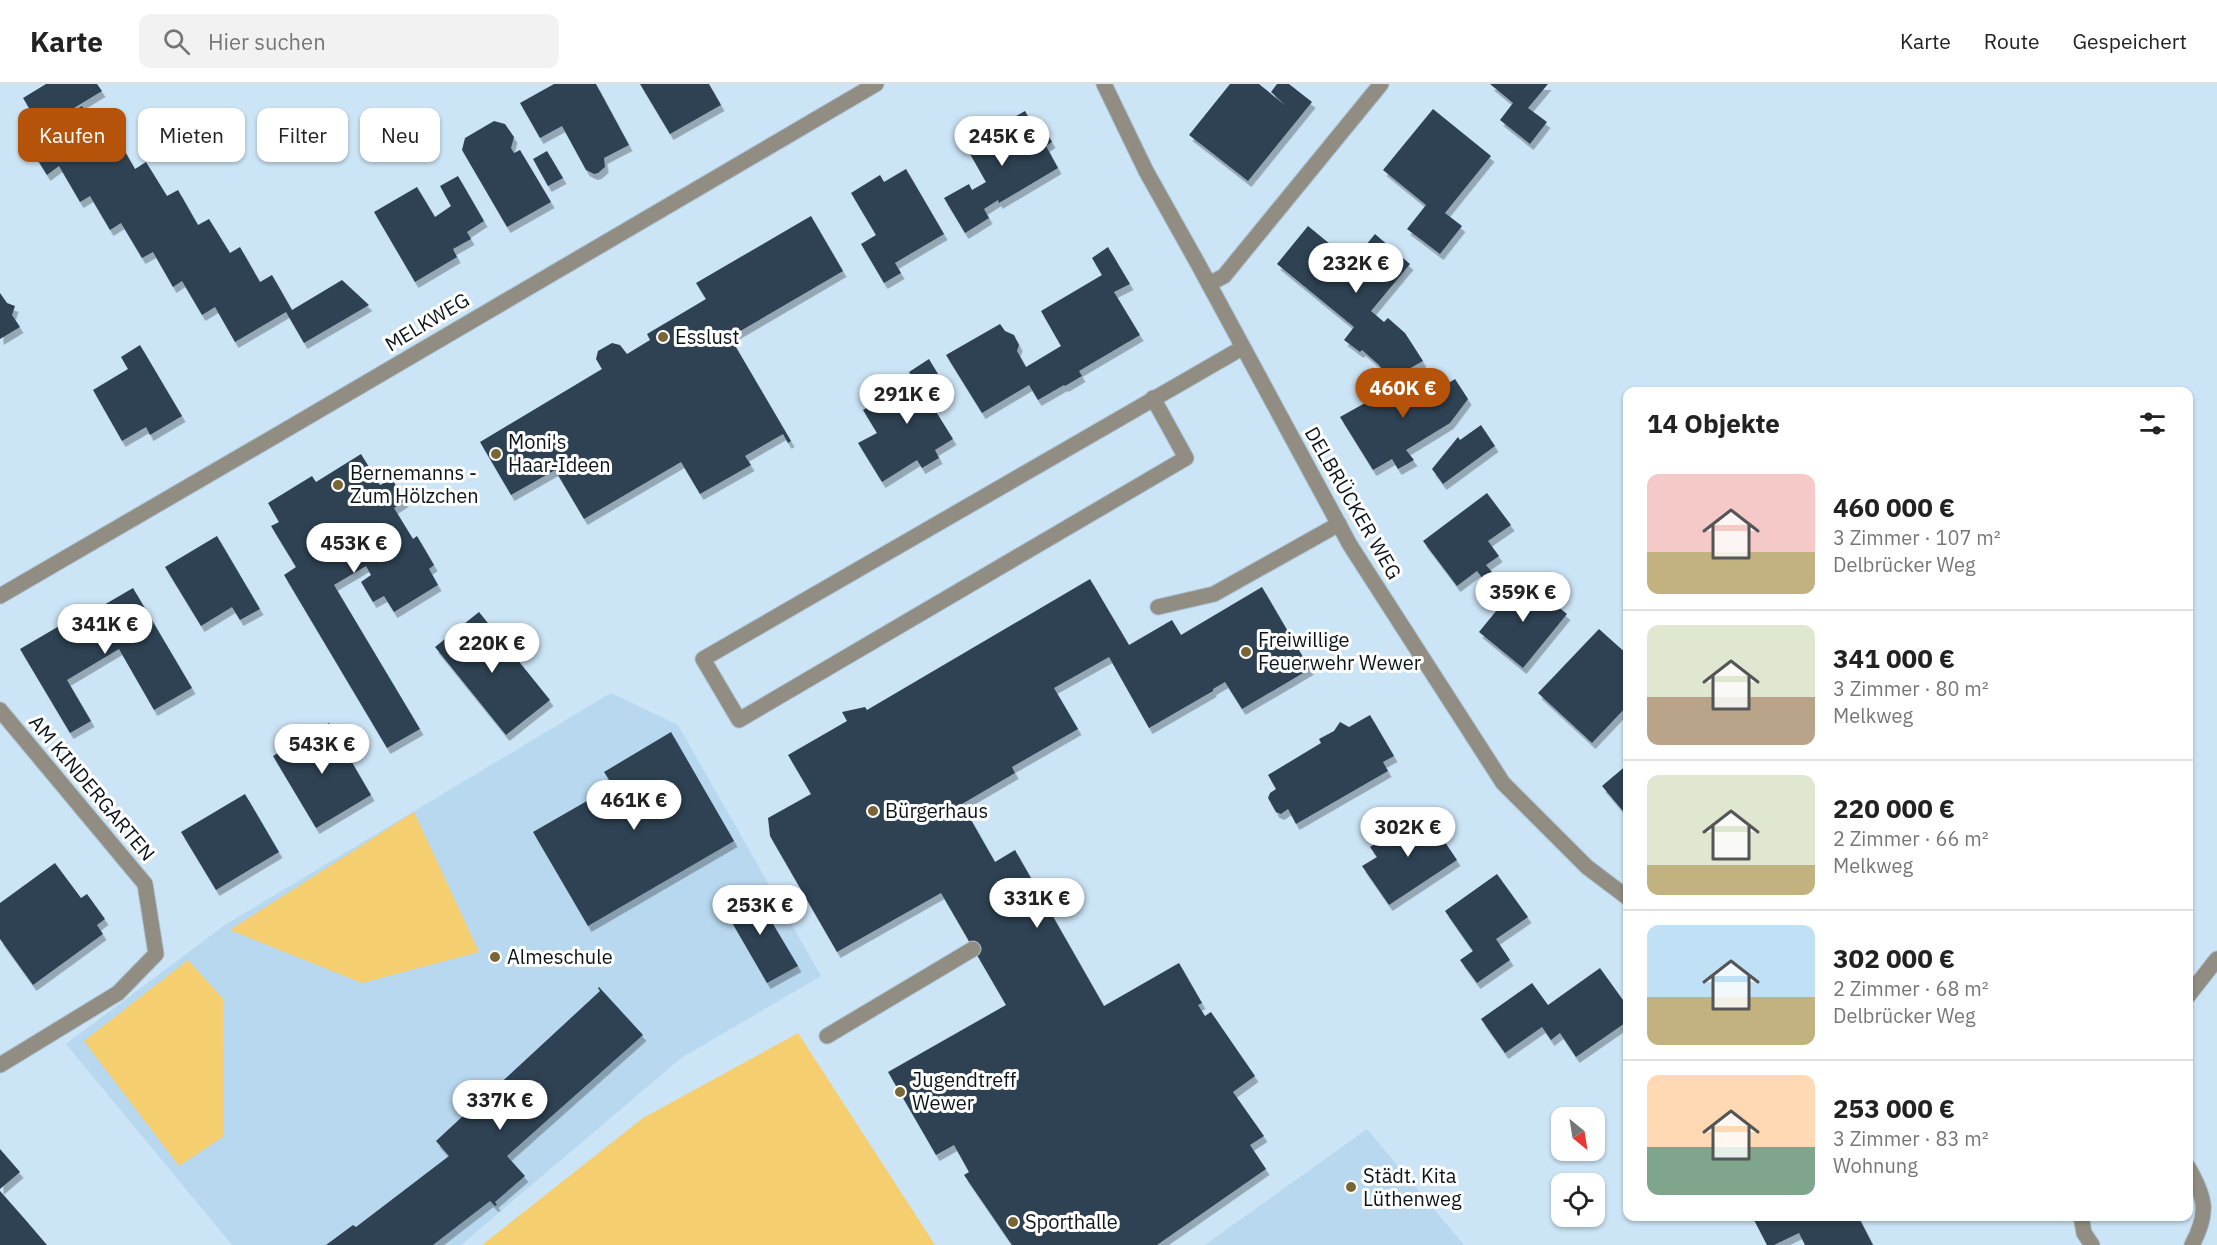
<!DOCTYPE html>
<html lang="de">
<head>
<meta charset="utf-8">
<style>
  body { margin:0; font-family:"IBM Plex Sans",sans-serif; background:#f2f2f2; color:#222; height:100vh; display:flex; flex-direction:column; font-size:22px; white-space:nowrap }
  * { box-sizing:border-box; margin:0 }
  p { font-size:20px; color:#767676 }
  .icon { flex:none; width:33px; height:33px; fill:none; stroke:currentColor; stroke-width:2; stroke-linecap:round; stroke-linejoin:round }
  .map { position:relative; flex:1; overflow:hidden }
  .sheet { position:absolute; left:1623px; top:303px; width:570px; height:834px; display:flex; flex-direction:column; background:#fff; border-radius:12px; box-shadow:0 2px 4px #0004 }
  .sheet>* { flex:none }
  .banner { position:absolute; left:18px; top:24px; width:570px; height:54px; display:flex; gap:12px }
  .needle { width:39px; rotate:150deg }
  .fabs { position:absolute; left:1551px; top:1023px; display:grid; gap:12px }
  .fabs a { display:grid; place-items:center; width:54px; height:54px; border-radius:12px; background:#fff; box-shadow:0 2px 4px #0004; font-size:30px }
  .price { position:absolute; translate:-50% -51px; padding:0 14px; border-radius:21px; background:#fff; color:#222; font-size:20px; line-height:39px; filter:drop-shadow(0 2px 3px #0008) }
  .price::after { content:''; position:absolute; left:50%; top:36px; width:18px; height:14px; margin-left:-9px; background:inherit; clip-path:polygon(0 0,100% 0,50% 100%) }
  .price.selected { background:#b45309; color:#fff }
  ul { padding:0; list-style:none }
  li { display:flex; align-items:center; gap:18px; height:150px; padding:0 24px }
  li+li { border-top:2px solid #e0e0e0 }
  li span { display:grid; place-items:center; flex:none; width:168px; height:120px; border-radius:12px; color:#555 }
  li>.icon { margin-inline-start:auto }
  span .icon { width:72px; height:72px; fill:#fffc; stroke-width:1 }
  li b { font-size:26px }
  h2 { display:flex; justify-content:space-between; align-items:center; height:72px; padding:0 24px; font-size:26px }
  .pill { padding:0 21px; border-radius:12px; background:#fff; box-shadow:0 2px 4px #0004; font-size:21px; line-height:54px }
  .pill.selected { background:#b45309; color:#fff }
  header { display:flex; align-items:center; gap:36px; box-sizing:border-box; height:84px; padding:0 30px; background:#fff; border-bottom:2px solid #e0e0e0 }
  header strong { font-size:28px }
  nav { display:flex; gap:33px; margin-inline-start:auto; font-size:21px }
  .search { width:420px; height:54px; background:#f2f2f2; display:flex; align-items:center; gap:15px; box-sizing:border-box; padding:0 21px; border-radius:12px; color:#767676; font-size:22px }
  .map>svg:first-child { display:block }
</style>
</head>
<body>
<header>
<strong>Karte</strong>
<div class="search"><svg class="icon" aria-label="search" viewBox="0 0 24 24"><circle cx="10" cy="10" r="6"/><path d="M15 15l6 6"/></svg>Hier suchen</div>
<nav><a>Karte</a><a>Route</a><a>Gespeichert</a></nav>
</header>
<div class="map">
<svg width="2217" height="1161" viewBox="0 0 2217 1161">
  <defs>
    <filter id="shadow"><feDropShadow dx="3.5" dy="6" stdDeviation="0" flood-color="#0004"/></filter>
  </defs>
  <rect width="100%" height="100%" fill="#cbe4f6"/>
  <!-- built -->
  <path fill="#b8d8ef" d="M611 609 678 641 821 892 681 974 461 1161H232L66 960 225 841Z
    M1367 1045 1464 1161H1205Z"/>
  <!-- green -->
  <path fill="#f4ce6f" d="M414 728 479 868 362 899 230 846Z
    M188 876 223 915 224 1052 179 1082 84 957Z
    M798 949 935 1161H482L643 1034Z"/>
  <!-- building -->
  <path fill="#2e4352" filter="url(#shadow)" d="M46 0H97L102 7 41 44 23 14Z
    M554 0H596L629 61 604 74 605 83 598 89 594 90 586 86 562 42 540 54 520 19Z
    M640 0H709L721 21 670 50Z
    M1230 0H1259L1286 22 1271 8 1277 0H1289L1312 18 1248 97 1189 51Z
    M1490 0H1548L1528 24 1547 38 1530 60 1500 36 1513 19Z
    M82 22 103 57 115 50 135 85 146 78 167 112 178 106 198 141 209 135 230 169 240 163 260 198 272 191 292 226 342 196 369 221 304 259 286 228 235 258 215 223 202 231 182 197 173 203 153 168 142 174 121 139 110 146 90 112 80 118 59 82 47 91 25 56Z
    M1433 25 1491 72 1445 129 1462 142 1440 170 1407 145 1426 121 1383 86Z
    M1025 27 1032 39 1038 35 1052 58 1046 62 1058 84 999 119 998 116 984 125 989 134 965 149 944 114 969 100 972 106 986 98 965 61 972 57 969 52 987 42 990 47Z
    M494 37 505 40 514 53 511 64 514 69 520 66 551 118 507 143 462 66 465 54Z
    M547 67 563 94 548 102 533 75Z
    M906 85 944 150 895 179 901 189 884 199 861 160 876 151 851 109 880 91 884 98Z
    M458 92 484 137 467 148 471 155 453 165 457 173 415 198 374 128 417 103 435 133 451 122 440 102Z
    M811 132 843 187 730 253 791 357 788 359 783 350 745 372 751 381 700 410 681 378 584 435 555 386 511 411 480 358 602 285 596 275 598 267 612 259 620 261 627 270 650 256 647 250 706 215 696 199Z
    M1308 142 1352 178 1375 150 1410 180 1371 227 1384 238 1388 234 1405 249 1423 277 1389 296 1379 281 1362 266 1360 268 1344 256 1354 243 1277 180Z
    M1108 163 1130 200 1114 208 1140 251 1079 287 1082 292 1065 302 1064 301 1038 316 1029 301 982 329 946 271 1000 240 1005 247 1014 251 1019 261 1017 267 1026 283 1061 262 1041 227 1102 191 1092 174Z
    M0 209 7 219 15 222 12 231 20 243 0 255Z
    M140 261 182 332 150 351 146 343 122 357 93 306 128 285 121 273Z
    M929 275 948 307 930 318 953 355 935 366 939 374 922 384 917 376 882 398 858 359 877 349 863 326 914 296 909 288Z
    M1422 287 1434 308 1455 295 1468 315 1450 339 1406 366 1414 376 1398 385 1392 375 1373 386 1340 333Z
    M1481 341 1495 362 1443 400 1432 385 1458 353 1460 356Z
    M361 370 380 401 392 395 405 417 394 424 413 455 417 452 434 481 429 485 438 501 394 528 384 512 373 518 361 498 371 491 366 482 334 501 420 645 387 664 284 491 296 483 271 442 279 438 268 419 312 392 316 398Z
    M1487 409 1511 441 1488 457 1499 472 1486 481 1492 488 1483 495 1477 487 1457 502 1423 457Z
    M217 452 260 525 240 536 232 523 201 542 165 483Z
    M1523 494 1567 530 1523 584 1479 548Z
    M1090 495 1129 561 1172 536 1181 551 1262 503 1310 585 1242 625 1225 598 1213 605V607L1149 644 1109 573 1054 604 1078 645 1012 683 1015 689 962 720 995 778 1015 766 1104 922 1179 879 1202 919 1198 921 1205 932 1211 928 1255 992 1233 1008 1264 1052 1250 1061 1266 1085 1157 1161H1012L964 1091 969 1088 954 1061 936 1071 888 988 1006 921 941 809 837 868 770 752 768 734 811 710 788 671 847 637 842 628 865 623 867 626Z
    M133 504 192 604 154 626 119 565 67 596 91 637 70 649 20 565 95 521 97 525Z
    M479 528 550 616 506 651 435 563Z
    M1599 545 1628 571V621L1592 659 1538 609Z
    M1370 631 1394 672 1383 678 1388 687 1296 740 1288 725 1281 730 1276 728 1268 714 1270 709 1276 705 1268 691 1321 659 1319 655 1334 647 1340 638 1349 643Z
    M329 639 371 711 316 744 273 672Z
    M671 648 734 757 588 842 533 748 613 702 604 688Z
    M1628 680V733L1602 702Z
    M245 710 279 768 216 806 181 748Z
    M1424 727 1457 776 1389 821 1362 782 1377 773 1370 763Z
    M55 779 81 814 87 810 105 835 97 841 103 850 33 901 0 855V819Z
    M1497 790 1528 833 1496 855 1510 876 1477 899 1460 876 1473 867 1445 827Z
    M752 805 798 882 767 899 723 823Z
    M1600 884 1628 923V937L1576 973 1560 949 1551 956 1542 943 1505 969 1481 935 1532 899 1548 921Z
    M599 903 643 951 507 1072 525 1092 495 1118 497 1121 495 1122 490 1117 433 1161H326L353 1141 356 1143 449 1072 436 1057 464 1031 463 1029 465 1027 467 1030 600 907 598 904Z
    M0 1065 20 1088 0 1105Z
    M0 1107 23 1133 47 1161H0Z
    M1757 1132H1819L1821 1137 1829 1132H1858L1873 1161H1805L1799 1149 1774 1161H1767L1753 1134Z"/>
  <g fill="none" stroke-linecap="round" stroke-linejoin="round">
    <!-- service casing -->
    <g stroke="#a8bfce" stroke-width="17">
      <path id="service" d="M1209 200 1224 192 1381 0
        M1153 314 1186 374 739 636 703 575 1242 264
        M1158 523 1214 510 1339 440
        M827 952 973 865"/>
    </g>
    <!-- minor casing -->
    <g stroke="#a8bfce" stroke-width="17">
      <path id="minor" d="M0 512C293 343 584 170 876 0
        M0 626 145 800 156 870 118 909 0 981
        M2188 912 2217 875"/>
    </g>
    <!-- tertiary casing -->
    <g stroke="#a8bfce" stroke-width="17">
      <path id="tertiary" d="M1104 0 1146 87 1197 178 1350 461 1503 699 1587 783 1628 814
        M2188 1083C2206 1114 2209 1129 2192 1161
        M2081 1132 2084 1149 2092 1161"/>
    </g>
    <!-- service -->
    <use href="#service" stroke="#918d82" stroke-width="15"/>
    <!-- minor -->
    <use href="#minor" stroke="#918d82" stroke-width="15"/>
    <!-- tertiary -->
    <use href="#tertiary" stroke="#918d82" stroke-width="15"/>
  </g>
  <!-- markers -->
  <g fill="#796634" stroke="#fff" stroke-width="2">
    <circle cx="663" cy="253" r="6"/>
    <circle cx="496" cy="370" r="6"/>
    <circle cx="338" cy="401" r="6"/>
    <circle cx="1246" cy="568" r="6"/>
    <circle cx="873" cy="727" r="6"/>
    <circle cx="495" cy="873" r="6"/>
    <circle cx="900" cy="1008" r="6"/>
    <circle cx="1351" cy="1103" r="6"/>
    <circle cx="1013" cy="1138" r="6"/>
  </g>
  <g text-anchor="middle" stroke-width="6" stroke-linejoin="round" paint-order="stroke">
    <!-- street labels -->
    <g font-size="20" fill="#0b141a" stroke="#fff">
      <text transform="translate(427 238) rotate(-31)" y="7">MELKWEG</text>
      <text transform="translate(1353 419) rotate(60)" y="7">DELBRÜCKER WEG</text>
      <text transform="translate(92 704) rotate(50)" y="7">AM KINDERGARTEN</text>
    </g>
    <!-- poi labels -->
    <g font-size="20" fill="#0b141a" stroke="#fff" text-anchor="start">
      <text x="675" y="260">Esslust</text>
      <text x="508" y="365">Moni's<tspan x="508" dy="23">Haar-Ideen</tspan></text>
      <text x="350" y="396">Bernemanns -<tspan x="350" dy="23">Zum Hölzchen</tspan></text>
      <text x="1258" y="563">Freiwillige<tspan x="1258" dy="23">Feuerwehr Wewer</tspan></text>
      <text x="885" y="734">Bürgerhaus</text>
      <text x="507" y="880">Almeschule</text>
      <text x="912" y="1003">Jugendtreff<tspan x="912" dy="23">Wewer</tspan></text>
      <text x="1363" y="1099">Städt. Kita<tspan x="1363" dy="23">Lüthenweg</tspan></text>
      <text x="1025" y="1145">Sporthalle</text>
    </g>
  </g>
</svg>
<div class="fabs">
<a><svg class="needle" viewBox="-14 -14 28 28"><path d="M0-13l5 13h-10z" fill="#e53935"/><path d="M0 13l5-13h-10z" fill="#767676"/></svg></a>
<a><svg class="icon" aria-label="locate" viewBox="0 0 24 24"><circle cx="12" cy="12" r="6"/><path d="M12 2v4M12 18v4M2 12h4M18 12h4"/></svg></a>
</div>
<b class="price" style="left:1002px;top:83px">245K €</b>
<b class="price" style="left:1356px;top:210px">232K €</b>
<b class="price selected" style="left:1403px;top:335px">460K €</b>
<b class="price" style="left:907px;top:341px">291K €</b>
<b class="price" style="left:354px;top:490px">453K €</b>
<b class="price" style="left:1523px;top:539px">359K €</b>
<b class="price" style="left:105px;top:571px">341K €</b>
<b class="price" style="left:492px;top:590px">220K €</b>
<b class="price" style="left:322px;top:691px">543K €</b>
<b class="price" style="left:634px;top:747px">461K €</b>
<b class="price" style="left:1408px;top:774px">302K €</b>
<b class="price" style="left:1037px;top:845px">331K €</b>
<b class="price" style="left:760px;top:852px">253K €</b>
<b class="price" style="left:500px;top:1047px">337K €</b>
<div class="banner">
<a class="pill selected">Kaufen</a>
<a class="pill">Mieten</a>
<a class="pill">Filter</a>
<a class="pill">Neu</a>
</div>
<section class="sheet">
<h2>14 Objekte<svg class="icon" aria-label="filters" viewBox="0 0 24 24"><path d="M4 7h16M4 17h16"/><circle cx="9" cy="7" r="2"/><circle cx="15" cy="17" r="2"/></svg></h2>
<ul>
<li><span style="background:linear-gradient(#f6c9c9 65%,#c2b280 0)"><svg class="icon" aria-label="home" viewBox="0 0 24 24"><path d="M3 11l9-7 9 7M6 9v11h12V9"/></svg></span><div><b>460 000 €</b><p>3 Zimmer · 107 m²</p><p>Delbrücker Weg</p></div></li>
<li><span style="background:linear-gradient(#dfe7d0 60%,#b9a48a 0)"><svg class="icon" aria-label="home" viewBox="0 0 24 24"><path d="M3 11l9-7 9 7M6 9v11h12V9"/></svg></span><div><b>341 000 €</b><p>3 Zimmer · 80 m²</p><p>Melkweg</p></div></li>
<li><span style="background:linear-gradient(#dfe7d0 75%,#c2b280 0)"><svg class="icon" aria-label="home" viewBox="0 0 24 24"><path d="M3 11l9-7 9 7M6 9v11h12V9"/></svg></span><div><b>220 000 €</b><p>2 Zimmer · 66 m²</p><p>Melkweg</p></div></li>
<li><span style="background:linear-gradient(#bfe0f5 60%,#c2b280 0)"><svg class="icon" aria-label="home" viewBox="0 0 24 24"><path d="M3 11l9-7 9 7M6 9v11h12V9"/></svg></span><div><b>302 000 €</b><p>2 Zimmer · 68 m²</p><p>Delbrücker Weg</p></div></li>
<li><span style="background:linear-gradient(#ffd9b3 60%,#7fa58c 0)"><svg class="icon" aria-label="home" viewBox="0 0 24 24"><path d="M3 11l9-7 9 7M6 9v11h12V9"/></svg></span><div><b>253 000 €</b><p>3 Zimmer · 83 m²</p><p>Wohnung</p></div></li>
</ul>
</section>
</div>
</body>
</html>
